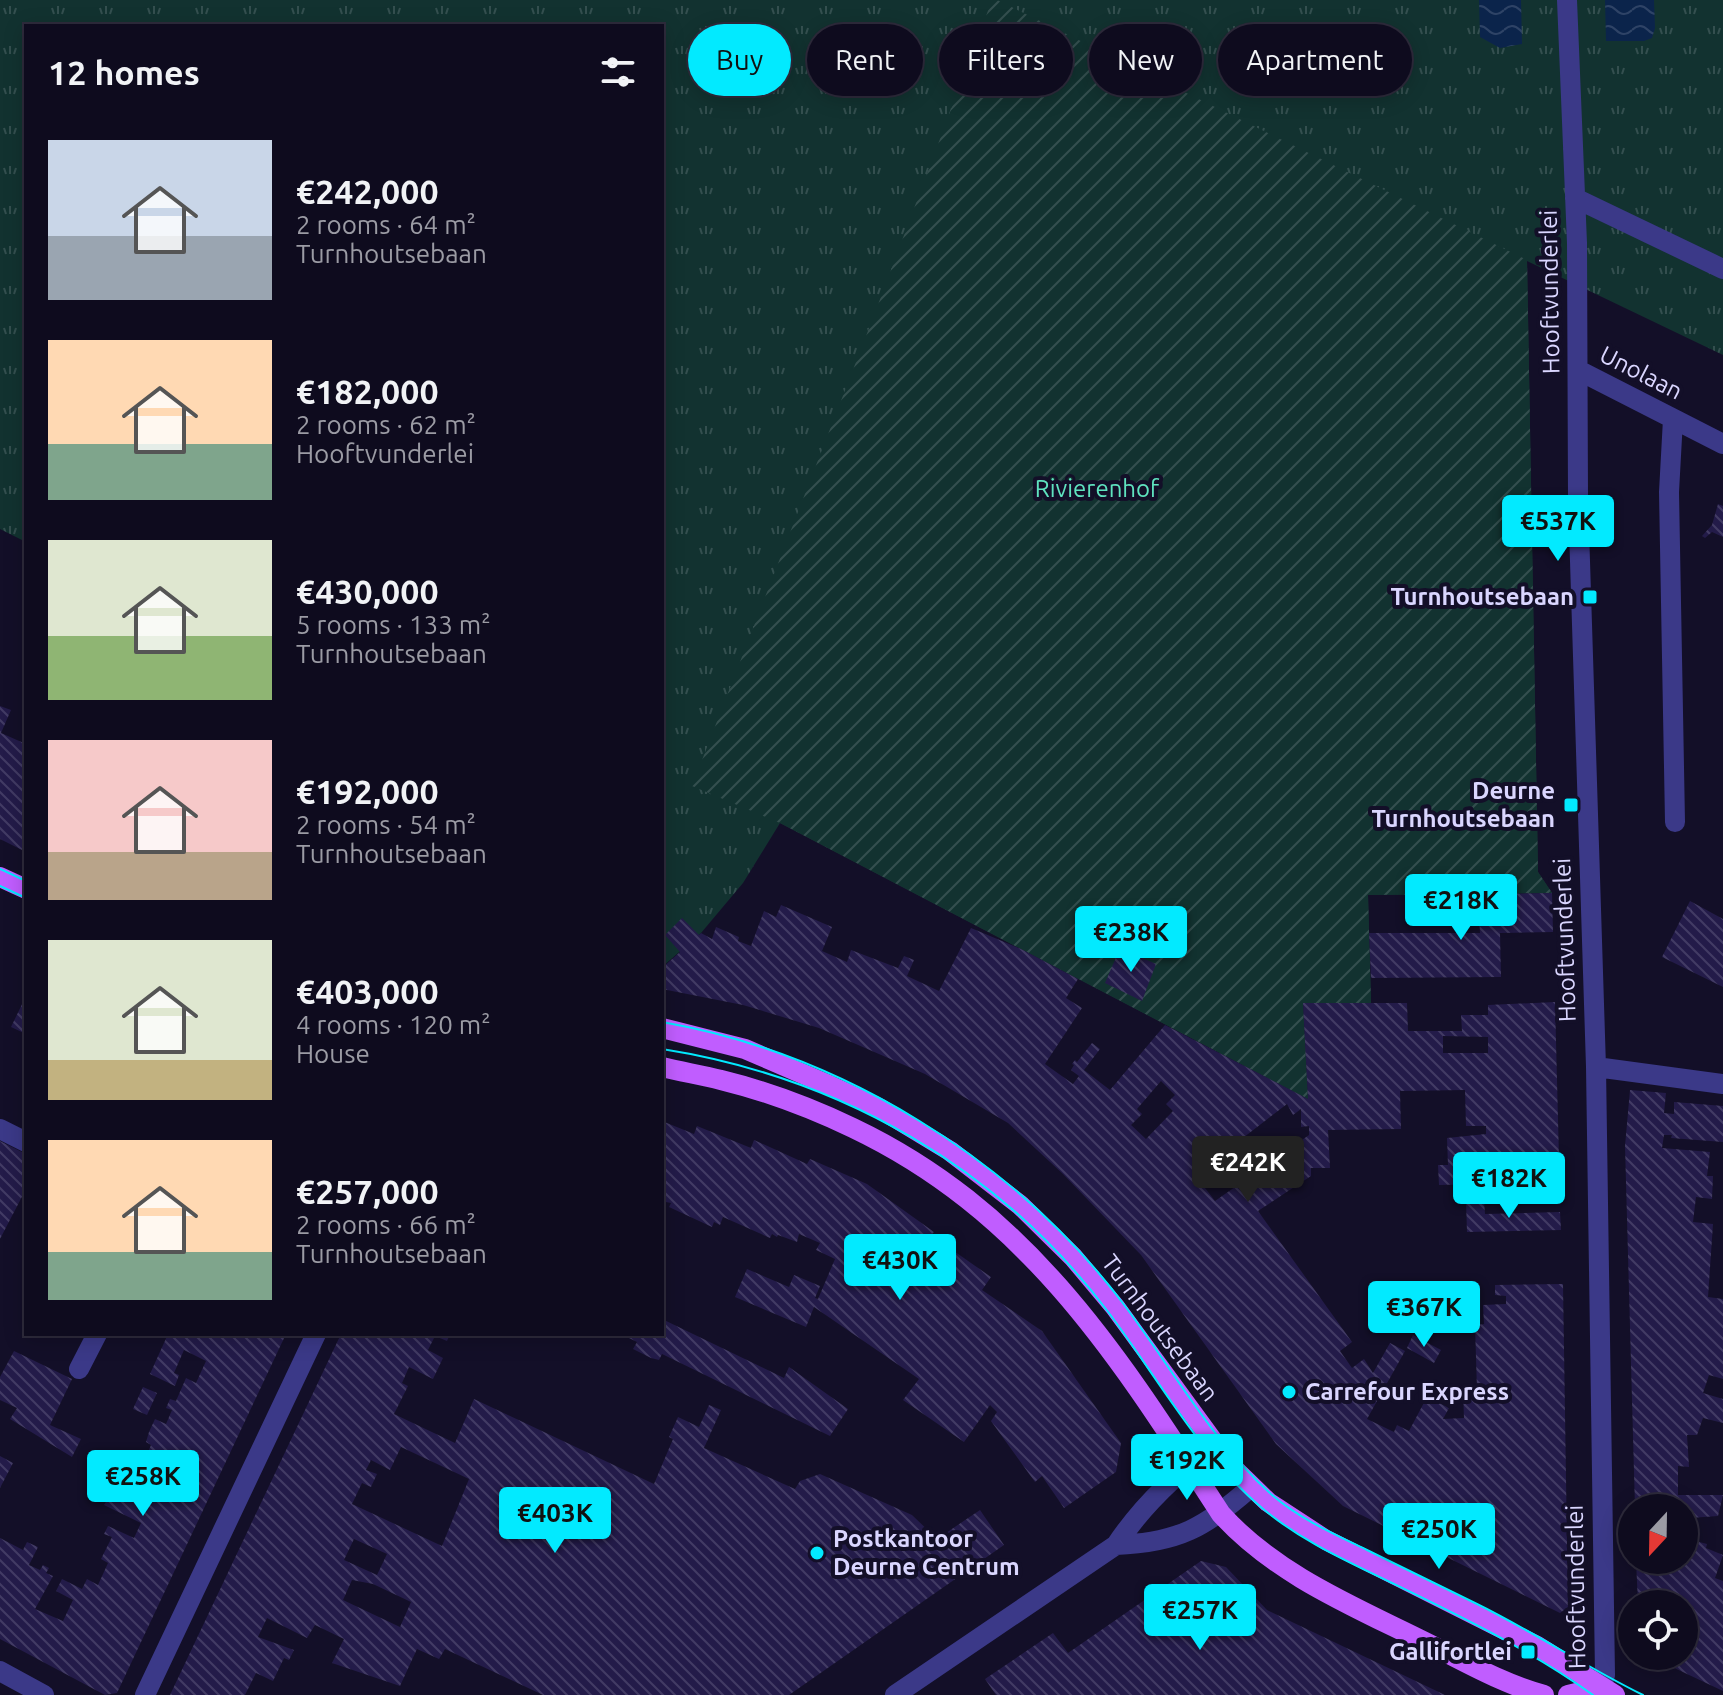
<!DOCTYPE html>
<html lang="en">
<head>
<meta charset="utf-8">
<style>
  body { margin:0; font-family:Ubuntu,sans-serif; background:#171427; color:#f1f3f6; height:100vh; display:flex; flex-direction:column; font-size:30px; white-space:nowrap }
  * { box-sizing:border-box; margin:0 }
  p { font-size:26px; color:#9b9ba4 }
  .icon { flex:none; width:44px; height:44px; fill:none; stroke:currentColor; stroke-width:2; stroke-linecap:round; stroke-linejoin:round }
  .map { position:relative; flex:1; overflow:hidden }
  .panel { position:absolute; left:24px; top:24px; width:640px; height:1312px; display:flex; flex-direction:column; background:#0e0b1e; border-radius:0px; box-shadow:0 4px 20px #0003,0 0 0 2px #2e2b3c }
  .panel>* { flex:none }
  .banner { position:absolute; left:688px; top:24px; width:760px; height:72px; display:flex; gap:16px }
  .needle { width:52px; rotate:202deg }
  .fabs { position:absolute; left:1618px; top:1494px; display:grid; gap:16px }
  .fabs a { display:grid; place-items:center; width:80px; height:80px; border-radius:50%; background:#0e0b1e; box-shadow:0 4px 20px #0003,0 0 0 2px #2e2b3c; font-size:40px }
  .price { position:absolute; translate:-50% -68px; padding:0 18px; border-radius:8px; background:#02eaff; color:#111; font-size:26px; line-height:52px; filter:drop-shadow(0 2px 4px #0008) }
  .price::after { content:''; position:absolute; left:50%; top:48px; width:24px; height:18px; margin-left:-12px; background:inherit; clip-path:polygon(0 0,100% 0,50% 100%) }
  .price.on { background:#222; color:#fff }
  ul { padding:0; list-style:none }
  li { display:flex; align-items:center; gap:24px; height:200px; padding:0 24px }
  li span { display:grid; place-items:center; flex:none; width:224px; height:160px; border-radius:0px; color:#555 }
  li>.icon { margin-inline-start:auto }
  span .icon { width:96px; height:96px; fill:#fffc; stroke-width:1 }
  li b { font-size:34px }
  h2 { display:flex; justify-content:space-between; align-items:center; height:96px; padding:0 24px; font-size:34px }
  .tag { padding:0 28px; border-radius:36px; background:#0e0b1e; box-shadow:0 4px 20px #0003,0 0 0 2px #2e2b3c; font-size:28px; line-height:72px }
  .tag.on { background:#02eaff; color:#111 }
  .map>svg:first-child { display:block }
</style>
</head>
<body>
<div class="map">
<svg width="1723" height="1695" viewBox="0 0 1723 1695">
  <defs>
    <pattern id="park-tufts" width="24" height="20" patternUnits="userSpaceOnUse" patternTransform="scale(2)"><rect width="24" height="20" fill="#123230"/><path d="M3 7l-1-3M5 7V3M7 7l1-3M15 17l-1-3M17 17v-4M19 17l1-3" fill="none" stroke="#344f4f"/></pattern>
    <pattern id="garden-furrows" width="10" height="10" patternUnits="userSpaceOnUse" patternTransform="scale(2)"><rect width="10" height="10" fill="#123230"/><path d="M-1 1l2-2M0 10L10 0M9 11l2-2" fill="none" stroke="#344f4f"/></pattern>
    <pattern id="water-waves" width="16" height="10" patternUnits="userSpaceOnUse" patternTransform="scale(2)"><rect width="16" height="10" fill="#0b244b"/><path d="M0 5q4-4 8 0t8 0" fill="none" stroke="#2e4366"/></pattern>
    <pattern id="building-back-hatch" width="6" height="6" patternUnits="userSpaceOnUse" patternTransform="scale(2)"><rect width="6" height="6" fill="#231b49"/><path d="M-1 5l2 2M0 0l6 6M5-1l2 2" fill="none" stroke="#423b64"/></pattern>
  </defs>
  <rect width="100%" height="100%" fill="#130f28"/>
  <!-- park -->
  <path fill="url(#park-tufts)" d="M0 0H1723V355L1527 261 1538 872 1552 893 1368 895 1371 1003 1303 1004 1308 1099 780 823 743 883 701 933 662 967V26H26V542L0 529Z"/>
  <!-- garden -->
  <path fill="url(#garden-furrows)" d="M992 0H997L1527 260 1538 872 1552 893 1368 895 1371 1003 1303 1004 1308 1099 780 823 692 786 873 318Z"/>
  <!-- water -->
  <path fill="url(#water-waves)" d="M1479 0H1521L1522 44 1500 48 1480 37Z
    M1605 0H1654L1655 28 1652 38 1644 41H1606Z"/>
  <!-- building -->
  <path fill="url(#building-back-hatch)" fill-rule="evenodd" d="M1718 504 1723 506V537L1712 532 1705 538 1702 536 1712 525Z
    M0 706 11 710 1 733 26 744V852L0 839Z
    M1552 893 1553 932 1500 933 1501 977 1371 978 1369 933H1480L1479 917H1486V894Z
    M1690 901 1723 919V987L1662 957Z
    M781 905 832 927 822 951 847 962 851 950 898 968 904 956 914 960 907 976 939 991 971 928 1021 949 1078 979 1066 998 1082 1008 1045 1064 1073 1084 1079 1076 1071 1070 1074 1065 1072 1064 1075 1060 1077 1062 1092 1043 1100 1049 1084 1070 1110 1090 1165 1025 1308 1099 1303 1003H1407L1408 1031H1462L1461 1015H1488V1005L1555 1002 1560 1198 1484 1200 1483 1184 1439 1185 1438 1165H1448L1447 1138 1486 1134V1126H1466L1465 1090 1400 1091 1401 1129 1328 1130 1330 1168H1311V1176L1258 1211 1352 1342 1340 1351 1352 1368 1364 1359 1373 1373 1390 1343 1405 1351 1367 1419 1394 1432 1397 1425 1409 1431 1427 1397 1449 1408 1443 1419 1464 1418 1463 1391 1477 1390 1475 1325 1484 1324 1483 1305 1506 1304V1296L1495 1295V1285L1563 1284 1568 1607 1560 1613 1343 1506 1276 1444 1141 1255 1063 1174 1008 1123 925 1074 819 1028 743 1005 662 989V968L680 952 665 935 682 918 699 935 701 933 712 939 716 927 739 937 738 941 751 946 764 911 776 917ZM1443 1036 1488 1037V1053H1443ZM1161 1081 1175 1095 1166 1104 1173 1111 1146 1139 1131 1125 1142 1114 1137 1109ZM1287 1104 1293 1115 1301 1109V1127L1309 1126V1135L1215 1201 1195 1175Z
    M1120 948 1156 964 1142 1001 1105 983Z
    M26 996V1034L11 1027Z
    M1630 1090 1666 1093 1664 1113 1674 1114V1102L1723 1106V1142L1671 1138 1672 1135H1664L1662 1148 1710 1152 1707 1176H1713L1712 1199 1696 1197 1693 1222 1713 1224 1708 1297 1723 1299V1379L1709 1375 1703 1393 1723 1399V1423L1703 1418 1697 1435H1687L1689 1467 1678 1466V1495H1723L1718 1516 1690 1518 1692 1540 1707 1544 1706 1548 1723 1555 1715 1578 1723 1581V1691L1649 1656H1684V1604H1638L1636 1560H1684V1508H1635L1625 1146Z
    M662 1121 694 1134 697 1126 751 1148 754 1140 807 1164 810 1159 867 1184 934 1232 931 1235 991 1277 982 1290 1042 1331 1121 1443 1116 1472 1064 1508 1042 1476 1035 1482 991 1421 997 1412 990 1405 964 1442 903 1400 919 1379 814 1307 806 1327 735 1297 747 1269 789 1287 794 1275 820 1286 815 1298 818 1299 835 1259 816 1250 820 1243 799 1234 797 1242 778 1235 777 1237 772 1234 770 1238 723 1217 720 1225 714 1222 712 1227 669 1207 671 1203 666 1202 662 1211Z
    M0 1141 26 1154V1189L0 1239Z
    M1484 1200 1485 1214 1560 1212 1561 1230 1467 1232 1466 1201Z
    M662 1319 784 1378 789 1367 848 1409 830 1436 662 1354 659 1360 651 1358 633 1349 637 1342 621 1334H662Z
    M168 1334H286L117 1693 105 1695 0 1639V1538L23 1550 27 1542 38 1547 29 1565 40 1570 43 1565 49 1568 46 1573 53 1576 35 1609 63 1621 73 1600 56 1591 62 1579 82 1589 87 1579 98 1585 108 1563 101 1559 112 1537 104 1534 108 1526 134 1538 141 1523 104 1505 107 1500 112 1502 120 1486 131 1491 136 1480 144 1483 150 1471 141 1468 151 1445 146 1442 149 1432 155 1419 166 1424 172 1410 166 1408 170 1399 176 1401 186 1378 196 1383 206 1361 184 1350 174 1373 179 1375 175 1386 150 1374Z
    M341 1334H450L447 1341 435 1336 428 1350 443 1358 433 1379 409 1367 402 1383 408 1386 394 1414 455 1443 474 1399 654 1484 673 1439 669 1437 678 1417 699 1427 709 1405 721 1410 704 1448 795 1489 800 1481 820 1474 912 1515 937 1539 980 1510 1004 1545 789 1695H543L445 1649 439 1659 417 1649 400 1686 332 1663 344 1639 315 1625 307 1638 267 1618 258 1637 294 1650 289 1660 284 1658 273 1681 256 1673 245 1695H170ZM401 1447 469 1479 442 1546 352 1504 362 1483 371 1487 377 1474 366 1470 371 1460 390 1470ZM354 1539 387 1554 377 1575 344 1560ZM352 1580 373 1584 411 1602 400 1627 343 1600Z
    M1413 1335 1441 1350 1434 1363 1407 1348Z
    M14 1351 72 1379 50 1425 81 1439 72 1457 10 1419 17 1408 0 1400V1377Z
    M143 1387 157 1393 147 1415 133 1409Z
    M0 1456 13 1463 0 1488Z
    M1201 1561 1226 1567 1267 1610 1445 1695H996L985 1679 1053 1633 1068 1653Z"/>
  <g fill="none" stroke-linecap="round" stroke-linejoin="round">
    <!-- minor -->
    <path stroke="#3b3988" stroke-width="20" d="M1567 0 1577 243 1578 498 1596 1067 1605 1675 1599 1695
      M1575 198 1723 269
      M1578 370 1723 444
      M1673 419 1669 492 1675 822
      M1596 1067 1723 1084
      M0 1129 26 1142
      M79 1369 97 1334
      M1116 1545C1178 1543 1206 1527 1251 1487
      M0 1671 44 1695
      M145 1695 316 1334
      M895 1695 1116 1545C1142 1506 1178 1472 1216 1444"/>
    <!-- major -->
    <path stroke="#c05dff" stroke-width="20" d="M0 877 26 889
      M662 1028 745 1049 831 1086 879 1108 950 1151 1020 1205 1073 1257 1115 1307 1232 1467 1268 1502 1326 1540 1537 1646 1615 1695
      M662 1067C682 1072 702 1075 721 1080 766 1091 811 1108 853 1128 1029 1212 1119 1357 1221 1514 1276 1575 1355 1607 1427 1643 1465 1662 1503 1684 1544 1695
      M1568 1695 1601 1687"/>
    <!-- tram -->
    <path stroke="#02eaff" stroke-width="2" d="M0 869 26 881
      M0 886 26 898
      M662 1022C840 1053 1013 1159 1122 1302 1170 1365 1213 1443 1272 1495 1300 1519 1334 1534 1367 1550 1404 1568 1440 1586 1477 1604 1534 1632 1586 1667 1643 1695
      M662 1049C840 1077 1000 1168 1109 1313 1155 1374 1203 1459 1262 1508 1301 1541 1347 1561 1392 1583 1462 1617 1530 1650 1593 1695"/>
  </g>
  <!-- markers -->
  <g fill="#02eaff" stroke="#130f28" stroke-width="3">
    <rect x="1582" y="589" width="16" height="16" rx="4"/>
    <rect x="1563" y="797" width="16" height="16" rx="4"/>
    <circle cx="1289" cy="1392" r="8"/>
    <circle cx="817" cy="1553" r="8"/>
    <rect x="1520" y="1644" width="16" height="16" rx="4"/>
  </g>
  <g text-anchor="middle" stroke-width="8" stroke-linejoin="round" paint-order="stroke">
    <!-- street labels -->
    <g font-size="24" fill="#dad6ff" stroke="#130f28">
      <text transform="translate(1550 292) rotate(-91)" y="8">Hooftvunderlei</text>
      <text transform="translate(1641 373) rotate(27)" y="8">Unolaan</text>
      <text transform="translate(1565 940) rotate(-92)" y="8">Hooftvunderlei</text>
      <text transform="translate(1160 1328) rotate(53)" y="8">Turnhoutsebaan</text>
      <text transform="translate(1576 1587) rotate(-91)" y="8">Hooftvunderlei</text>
    </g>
    <!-- park labels -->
    <g font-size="24" fill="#5fe3bf" stroke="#130f28">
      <text x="1097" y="497">Rivierenhof</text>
    </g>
    <!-- poi labels -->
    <g font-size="24" font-weight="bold" fill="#dad6ff" stroke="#130f28" text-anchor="end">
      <text x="1574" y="605">Turnhoutsebaan</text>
      <text x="1555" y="799">Deurne<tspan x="1555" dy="28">Turnhoutsebaan</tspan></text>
      <text x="1305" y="1400" text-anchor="start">Carrefour Express</text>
      <text x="833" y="1547" text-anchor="start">Postkantoor<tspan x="833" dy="28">Deurne Centrum</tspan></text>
      <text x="1512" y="1660">Gallifortlei</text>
    </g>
  </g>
</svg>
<div class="fabs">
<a><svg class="needle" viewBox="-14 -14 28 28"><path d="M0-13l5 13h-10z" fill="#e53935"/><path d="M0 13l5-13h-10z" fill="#9b9ba4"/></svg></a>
<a><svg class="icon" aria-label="locate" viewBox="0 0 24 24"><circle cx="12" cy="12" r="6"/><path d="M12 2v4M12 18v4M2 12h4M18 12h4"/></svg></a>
</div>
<b class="price" style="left:1558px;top:563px">€537K</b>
<b class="price" style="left:1461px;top:942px">€218K</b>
<b class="price" style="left:1131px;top:974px">€238K</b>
<b class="price on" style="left:1248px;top:1204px">€242K</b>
<b class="price" style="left:1509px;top:1220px">€182K</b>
<b class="price" style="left:900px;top:1302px">€430K</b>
<b class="price" style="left:1424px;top:1349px">€367K</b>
<b class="price" style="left:1187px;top:1502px">€192K</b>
<b class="price" style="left:143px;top:1518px">€258K</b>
<b class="price" style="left:555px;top:1555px">€403K</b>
<b class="price" style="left:1439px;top:1571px">€250K</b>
<b class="price" style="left:1200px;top:1652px">€257K</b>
<div class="banner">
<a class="tag on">Buy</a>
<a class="tag">Rent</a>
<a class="tag">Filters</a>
<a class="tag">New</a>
<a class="tag">Apartment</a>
</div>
<section class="panel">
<h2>12 homes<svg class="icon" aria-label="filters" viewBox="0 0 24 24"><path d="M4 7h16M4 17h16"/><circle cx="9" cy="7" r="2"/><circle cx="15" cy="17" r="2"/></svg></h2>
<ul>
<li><span style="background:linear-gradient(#c9d6e8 60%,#9aa5b1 0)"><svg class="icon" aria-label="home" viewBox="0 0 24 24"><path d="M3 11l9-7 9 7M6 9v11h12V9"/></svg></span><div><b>€242,000</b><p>2 rooms · 64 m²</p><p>Turnhoutsebaan</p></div></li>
<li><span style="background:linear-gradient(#ffd9b3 65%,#7fa58c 0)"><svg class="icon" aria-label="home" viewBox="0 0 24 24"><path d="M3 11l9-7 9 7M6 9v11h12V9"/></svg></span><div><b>€182,000</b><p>2 rooms · 62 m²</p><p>Hooftvunderlei</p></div></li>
<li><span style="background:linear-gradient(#dfe7d0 60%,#8fb573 0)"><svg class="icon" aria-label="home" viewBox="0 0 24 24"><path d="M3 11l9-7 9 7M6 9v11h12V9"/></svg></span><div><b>€430,000</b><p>5 rooms · 133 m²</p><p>Turnhoutsebaan</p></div></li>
<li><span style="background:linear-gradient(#f6c9c9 70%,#b9a48a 0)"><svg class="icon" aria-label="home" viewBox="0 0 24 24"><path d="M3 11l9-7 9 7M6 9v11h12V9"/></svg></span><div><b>€192,000</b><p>2 rooms · 54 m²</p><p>Turnhoutsebaan</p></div></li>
<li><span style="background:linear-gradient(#dfe7d0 75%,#c2b280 0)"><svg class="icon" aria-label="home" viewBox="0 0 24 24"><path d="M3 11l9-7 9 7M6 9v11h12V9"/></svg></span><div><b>€403,000</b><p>4 rooms · 120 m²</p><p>House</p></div></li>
<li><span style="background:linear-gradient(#ffd9b3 70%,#7fa58c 0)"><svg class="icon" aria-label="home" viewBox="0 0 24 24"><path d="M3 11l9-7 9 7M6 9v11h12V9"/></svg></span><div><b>€257,000</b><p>2 rooms · 66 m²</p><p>Turnhoutsebaan</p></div></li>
</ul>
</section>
</div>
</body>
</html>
